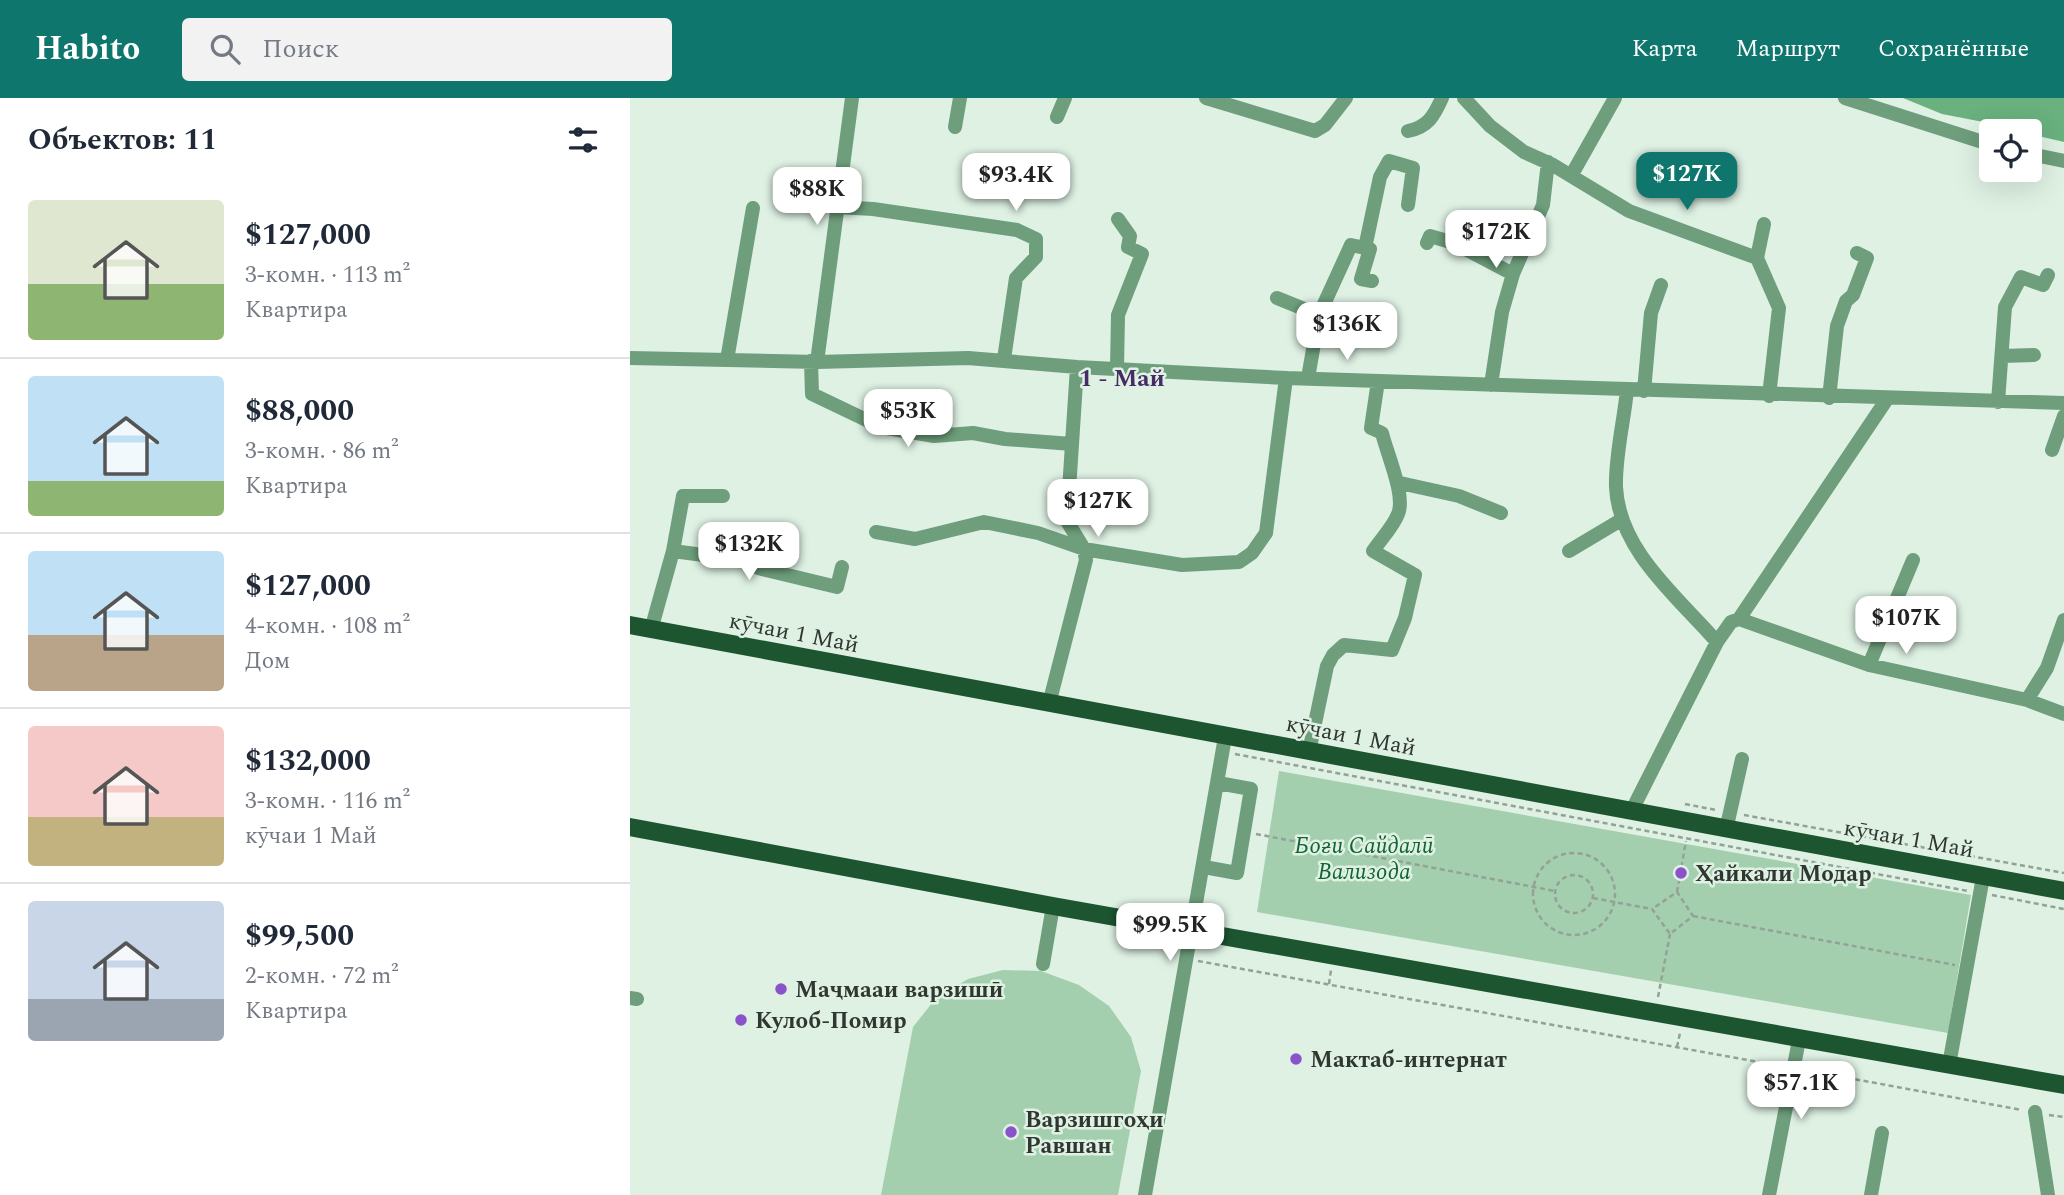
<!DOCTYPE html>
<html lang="ru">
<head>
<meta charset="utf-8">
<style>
  body { margin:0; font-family:Spectral,serif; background:#f2f2f3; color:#1f2937; height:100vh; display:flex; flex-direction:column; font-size:26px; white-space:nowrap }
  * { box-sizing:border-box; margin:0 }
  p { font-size:23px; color:#747a83 }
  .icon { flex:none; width:38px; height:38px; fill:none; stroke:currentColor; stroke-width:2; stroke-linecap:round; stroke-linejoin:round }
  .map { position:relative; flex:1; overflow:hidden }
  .drawer { display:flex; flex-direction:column; background:#fff; width:630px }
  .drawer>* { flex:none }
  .tools { position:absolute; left:1349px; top:21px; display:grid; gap:14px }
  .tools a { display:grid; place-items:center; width:63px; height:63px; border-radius:7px; background:#fff; box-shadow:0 7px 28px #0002; font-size:35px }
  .price { position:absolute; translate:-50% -60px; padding:0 16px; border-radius:14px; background:#fff; color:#222; font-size:23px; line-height:46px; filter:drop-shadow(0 2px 4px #0008) }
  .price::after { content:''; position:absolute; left:50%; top:42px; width:21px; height:16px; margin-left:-10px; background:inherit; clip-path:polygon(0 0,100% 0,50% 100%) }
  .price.on { background:#0f766e; color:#fff }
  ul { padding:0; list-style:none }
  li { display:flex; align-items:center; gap:21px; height:175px; padding:0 28px }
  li+li { border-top:2px solid #e0e1e3 }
  li span { display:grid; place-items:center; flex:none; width:196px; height:140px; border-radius:7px; color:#555 }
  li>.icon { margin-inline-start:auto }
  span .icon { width:84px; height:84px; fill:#fffc; stroke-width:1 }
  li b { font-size:30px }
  h2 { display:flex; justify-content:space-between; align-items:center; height:84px; padding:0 28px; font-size:30px }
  header { display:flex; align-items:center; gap:42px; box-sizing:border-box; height:98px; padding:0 35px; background:#0f766e; color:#fff }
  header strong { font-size:33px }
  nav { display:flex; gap:38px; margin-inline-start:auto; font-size:24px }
  .search { width:490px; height:63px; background:#f2f2f3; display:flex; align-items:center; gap:18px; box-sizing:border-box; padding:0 24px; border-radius:7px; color:#747a83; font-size:26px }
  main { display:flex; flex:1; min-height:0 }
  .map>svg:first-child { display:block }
</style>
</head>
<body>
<header>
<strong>Habito</strong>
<div class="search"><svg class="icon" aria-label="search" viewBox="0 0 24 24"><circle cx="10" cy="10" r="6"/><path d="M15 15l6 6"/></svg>Поиск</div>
<nav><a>Карта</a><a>Маршрут</a><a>Сохранённые</a></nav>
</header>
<main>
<section class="drawer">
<h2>Объектов: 11<svg class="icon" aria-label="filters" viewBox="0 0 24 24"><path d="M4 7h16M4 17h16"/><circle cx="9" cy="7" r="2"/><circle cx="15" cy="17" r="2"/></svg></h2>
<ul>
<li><span style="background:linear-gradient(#dfe7d0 60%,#8fb573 0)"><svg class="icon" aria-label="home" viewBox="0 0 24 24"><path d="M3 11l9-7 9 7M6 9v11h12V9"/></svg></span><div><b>$127,000</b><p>3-комн. · 113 m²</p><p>Квартира</p></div></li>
<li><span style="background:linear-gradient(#bfe0f5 75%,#8fb573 0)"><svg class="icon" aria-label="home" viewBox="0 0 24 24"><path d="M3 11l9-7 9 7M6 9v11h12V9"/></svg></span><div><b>$88,000</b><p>3-комн. · 86 m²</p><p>Квартира</p></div></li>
<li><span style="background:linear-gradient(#bfe0f5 60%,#b9a48a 0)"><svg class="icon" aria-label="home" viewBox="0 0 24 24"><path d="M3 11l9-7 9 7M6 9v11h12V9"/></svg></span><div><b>$127,000</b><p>4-комн. · 108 m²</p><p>Дом</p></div></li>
<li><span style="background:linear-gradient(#f6c9c9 65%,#c2b280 0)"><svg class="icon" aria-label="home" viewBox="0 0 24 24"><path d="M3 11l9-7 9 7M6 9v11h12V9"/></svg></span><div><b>$132,000</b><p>3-комн. · 116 m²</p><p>кӯчаи 1 Май</p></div></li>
<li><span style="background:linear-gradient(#c9d6e8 70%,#9aa5b1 0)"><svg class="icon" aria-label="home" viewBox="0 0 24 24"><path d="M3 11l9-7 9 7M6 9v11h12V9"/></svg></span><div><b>$99,500</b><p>2-комн. · 72 m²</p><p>Квартира</p></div></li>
</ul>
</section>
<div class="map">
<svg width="1434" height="1097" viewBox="0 0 1434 1097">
  <rect width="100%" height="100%" fill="#def1e3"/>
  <!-- green -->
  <path fill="#a4cfaf" d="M649 673 1341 797 1318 935 627 814Z
    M373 872 411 873 449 887 479 908 501 939 511 973 488 1097H251L283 929 306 900 338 881Z"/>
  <!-- water -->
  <path fill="#69b17e" d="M1273 0H1434V44L1400 36V33L1312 16Z"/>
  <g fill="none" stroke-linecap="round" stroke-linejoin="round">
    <!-- path -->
    <path stroke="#93a196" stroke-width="2.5" stroke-dasharray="5 3.5" stroke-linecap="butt" d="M605 656 1338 793
      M1055 706 1086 712
      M1114 717 1434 775
      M626 736 925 793
      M903 796a41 41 0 1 1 82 0a41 41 0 1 1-82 0Z
      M925 796a19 19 0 1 1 38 0a19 19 0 1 1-38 0Z
      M1047 794 1056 743
      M1362 797 1434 811
      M963 800 1022 811 1040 836 1063 818 1047 794 1022 811
      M1063 818 1325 867
      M568 863 1151 968
      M699 886 701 872
      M1028 899 1040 836
      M1047 949 1050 935
      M1175 972 1392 1012
      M1419 1017 1434 1019"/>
    <!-- minor -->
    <path stroke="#6e9e7b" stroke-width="14" d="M576 0 685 33 695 27 716 0
      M834 0 860 28 894 54 923 67 999 113 1127 160 1149 210 1139 298
      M1215 0 1362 47
      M427 19 435 0
      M325 29 330 0
      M778 33C798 29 804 18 812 0
      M1400 56 1434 63
      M941 78 985 0
      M207 109 243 111 387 132 406 141V159L386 180 374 261
      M797 145 800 138 824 145 883 176
      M735 150 740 151 731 181 742 183
      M1127 160 1134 126
      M647 200 689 217
      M1372 258 1404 257
      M0 260 187 264 338 260 447 269 656 280 1434 305
      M97 262 123 110
      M181 263 182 296 251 329 304 338 343 335 375 341 442 346
      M187 264 222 0
      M487 270 488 217 512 156 498 149 500 138 488 121
      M678 280 689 217 721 147 735 150 750 79 759 63 783 70 778 107
      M861 287 872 214 883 176 913 107 918 64
      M997 292C994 323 985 358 986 389 989 453 1048 499 1087 544
      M1014 293 1021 215 1031 187
      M1199 300 1207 228 1216 203 1223 197 1237 160 1227 155
      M1368 304 1375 209 1391 179 1413 187 1418 177
      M1422 352 1434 318
      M770 385 829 398 871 415
      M246 434 285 441 354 424 408 435 454 451 552 467 609 464 622 455 636 435 656 280
      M43 453 53 398H93
      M939 453 991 422
      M1109 521 1239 567 1397 602 1434 616
      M21 532 43 453 96 460 100 455 122 459 128 470 207 489 212 469
      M1239 567 1283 462
      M1397 602 1417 570 1434 522
      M419 606 456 462 454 451 437 423 447 269
      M679 654 697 568 703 557 714 547 762 552 775 520 785 477 743 453C751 441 763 429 768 416 776 398 757 356 752 335L741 330 748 283
      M1001 714 1087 544 1101 524 1109 521 1257 301
      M1096 732 1112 661
      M574 769 607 775 621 691 588 685
      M413 866 423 808
      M0 900 7 901
      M1319 967 1353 779
      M1405 1014 1418 1097
      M515 1097 595 639
      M1139 1097 1169 942
      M1241 1097 1252 1035"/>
    <!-- major -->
    <path stroke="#1d5531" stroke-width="18" d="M0 527 1434 793
      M0 729 423 808 1434 987"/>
  </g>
  <!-- markers -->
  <g fill="#8a53ca" stroke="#def1e3" stroke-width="2.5">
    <circle cx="1051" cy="775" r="7"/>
    <circle cx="151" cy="891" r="7"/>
    <circle cx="111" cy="922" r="7"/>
    <circle cx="666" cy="961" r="7"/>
    <circle cx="381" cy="1034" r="7"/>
  </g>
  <g text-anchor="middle" stroke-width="5" stroke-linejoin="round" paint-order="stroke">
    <!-- street labels -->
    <g font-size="23" fill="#303731" stroke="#def1e3">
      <text transform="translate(164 534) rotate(11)" y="8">кӯчаи 1 Май</text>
      <text transform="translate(721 637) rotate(11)" y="8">кӯчаи 1 Май</text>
      <text transform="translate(1279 740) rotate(10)" y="8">кӯчаи 1 Май</text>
    </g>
    <!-- park labels -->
    <g font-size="23" font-style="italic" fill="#136435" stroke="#def1e3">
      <text x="734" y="755">Боғи Сайдалӣ<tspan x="734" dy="26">Вализода</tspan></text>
    </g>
    <!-- poi labels -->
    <g font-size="23" font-weight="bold" fill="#303731" stroke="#def1e3" text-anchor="start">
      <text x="1065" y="783">Ҳайкали Модар</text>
      <text x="165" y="899">Маҷмааи варзишӣ</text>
      <text x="125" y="930">Кулоб-Помир</text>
      <text x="680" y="969">Мактаб-интернат</text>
      <text x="395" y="1029">Варзишгоҳи<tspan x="395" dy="26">Равшан</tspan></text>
    </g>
    <!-- neighbourhood labels -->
    <g font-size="24" font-weight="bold" fill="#462c66" stroke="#def1e3">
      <text x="492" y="288">1 - Май</text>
    </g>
  </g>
</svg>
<div class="tools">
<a><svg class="icon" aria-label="locate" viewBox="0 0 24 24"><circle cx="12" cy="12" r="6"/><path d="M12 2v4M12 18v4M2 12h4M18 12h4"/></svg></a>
</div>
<b class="price on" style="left:1057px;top:114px">$127K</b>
<b class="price" style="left:386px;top:115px">$93.4K</b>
<b class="price" style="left:187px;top:129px">$88K</b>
<b class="price" style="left:866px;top:172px">$172K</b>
<b class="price" style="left:717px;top:264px">$136K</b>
<b class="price" style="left:278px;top:351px">$53K</b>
<b class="price" style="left:468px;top:441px">$127K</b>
<b class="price" style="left:119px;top:484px">$132K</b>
<b class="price" style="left:1276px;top:558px">$107K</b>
<b class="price" style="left:540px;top:865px">$99.5K</b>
<b class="price" style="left:1171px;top:1023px">$57.1K</b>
</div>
</main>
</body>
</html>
